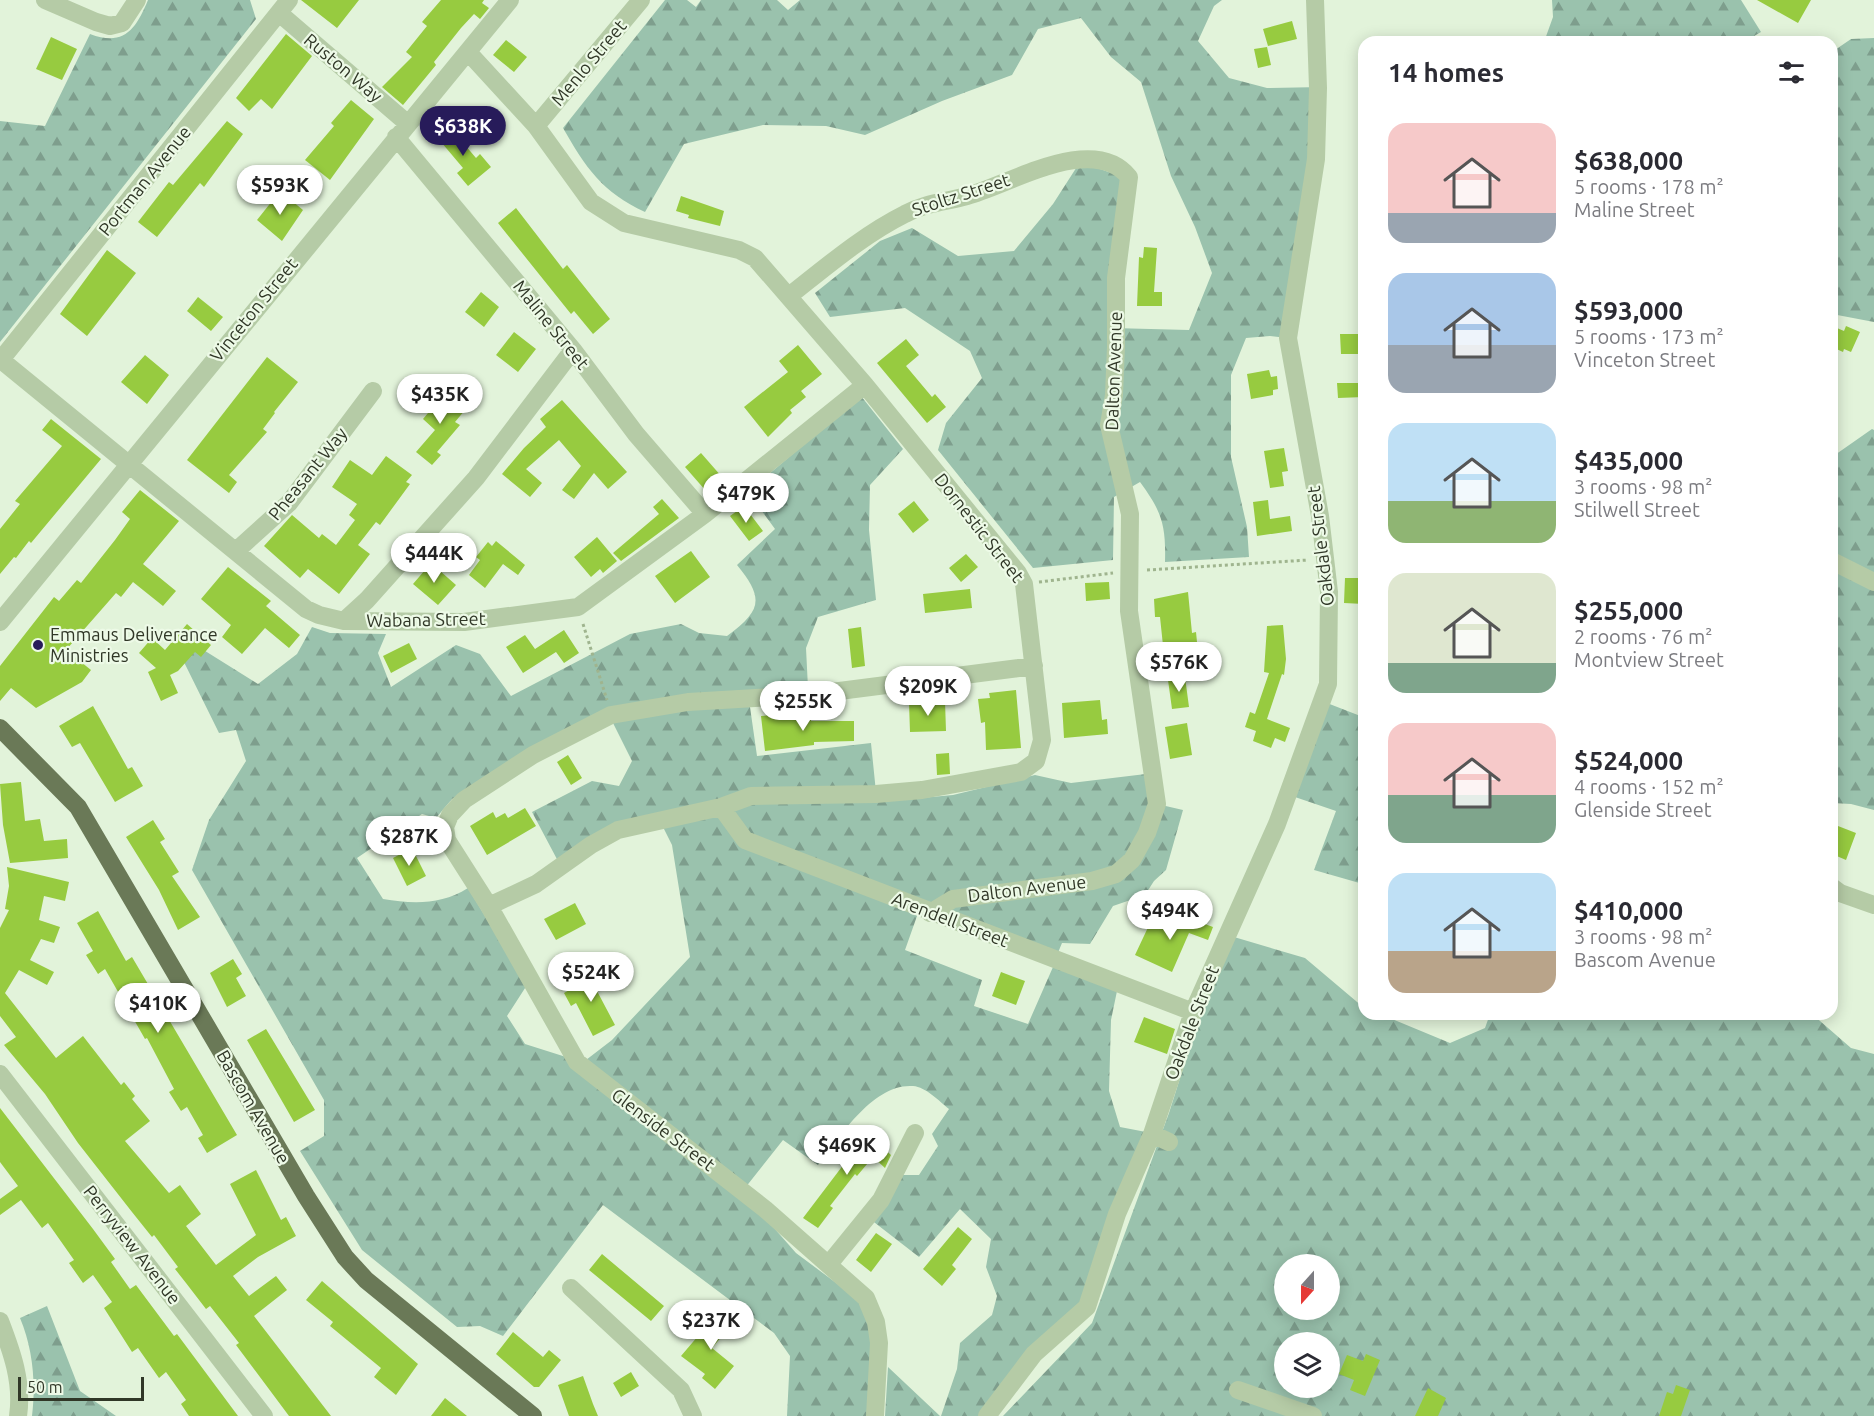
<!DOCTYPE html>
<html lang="en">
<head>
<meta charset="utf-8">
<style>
  body { margin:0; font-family:Ubuntu,sans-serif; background:#f7f7f7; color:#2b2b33; height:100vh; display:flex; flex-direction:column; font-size:22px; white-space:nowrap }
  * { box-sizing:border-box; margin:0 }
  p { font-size:20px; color:#7c7c81 }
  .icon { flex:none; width:33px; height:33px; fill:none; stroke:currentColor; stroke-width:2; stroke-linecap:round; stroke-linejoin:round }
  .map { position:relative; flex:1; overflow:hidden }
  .panel { position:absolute; left:1358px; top:36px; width:480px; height:984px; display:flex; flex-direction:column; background:#fff; border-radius:18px; box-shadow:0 3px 15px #0003 }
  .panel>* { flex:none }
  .needle { width:39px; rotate:201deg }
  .fabs { position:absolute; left:1274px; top:1254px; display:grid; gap:12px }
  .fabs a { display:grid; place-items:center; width:66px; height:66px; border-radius:50%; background:#fff; box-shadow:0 3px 15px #0003; font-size:30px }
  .scale { position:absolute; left:18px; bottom:15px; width:126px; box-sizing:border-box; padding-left:6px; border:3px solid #303727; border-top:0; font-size:16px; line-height:21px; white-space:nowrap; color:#303727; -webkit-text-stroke:4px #edfae7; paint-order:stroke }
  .price { position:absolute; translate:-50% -51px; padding:0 14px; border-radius:21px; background:#fff; color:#222; font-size:20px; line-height:39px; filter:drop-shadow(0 2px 3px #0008) }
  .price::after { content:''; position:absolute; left:50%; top:36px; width:18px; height:14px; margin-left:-9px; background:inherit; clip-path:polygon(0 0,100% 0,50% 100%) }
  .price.selected { background:#271b5a; color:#fff }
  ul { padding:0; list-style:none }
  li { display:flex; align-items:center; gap:18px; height:150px; padding:0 30px }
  li span { display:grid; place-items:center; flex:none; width:168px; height:120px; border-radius:18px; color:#555 }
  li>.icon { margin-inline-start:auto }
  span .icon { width:72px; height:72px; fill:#fffc; stroke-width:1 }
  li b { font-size:26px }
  h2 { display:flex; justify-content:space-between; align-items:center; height:72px; padding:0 30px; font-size:26px }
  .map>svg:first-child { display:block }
</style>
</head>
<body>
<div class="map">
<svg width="1874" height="1416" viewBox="0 0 1874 1416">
  <defs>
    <pattern id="forest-firs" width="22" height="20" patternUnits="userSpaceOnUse" patternTransform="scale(1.5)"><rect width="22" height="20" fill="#9ac2ad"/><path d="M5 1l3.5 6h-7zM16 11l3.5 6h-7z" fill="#7e9e8d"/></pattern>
  </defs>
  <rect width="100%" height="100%" fill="#e2f3da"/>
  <!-- forest -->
  <path fill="url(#forest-firs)" fill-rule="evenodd" d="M148 0H250L256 19 0 342V121L45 126 90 34C124 47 136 29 148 0Z
    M665 0H687L696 7 701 0H777L788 10 800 0H1222L1214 6 1198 41 1229 78 1267 88 1322 87 1296 339 1270 336 1246 338 1231 375V457L1247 527 1249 557 1165 562C1166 525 1162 512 1140 482L1114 497 1113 560 1033 568 938 450 946 423 982 378 970 351 905 308 830 317 815 293 880 241 912 228 958 256 1014 251 1053 204 1080 162 1126 178 1112 328 1189 330 1212 273 1195 227 1171 176 1141 82 1111 57 1081 18 1038 29 1012 75 942 101 865 135 826 126 763 125 684 144 645 212C602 192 586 168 563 128Z
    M1552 0H1741L1761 32 1744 42H1544L1553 17Z
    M1874 38V322L1832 314V52L1851 39Z
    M861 396 903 449 870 485 869 530 876 600 818 617 806 648 808 688 748 693 757 756 871 743 877 802 953 795 1035 775 1071 783 1154 773 1157 804 1183 810 1166 870 1154 881 1145 895 1113 906 1090 944 1062 943 1057 955 922 902 905 950 982 980 974 1006 1028 1024 1053 967 1117 991 1111 1020 1109 1091 1120 1127 1146 1132 1082 1308 981 1416H941L957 1369 960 1343 992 1315 997 1296 986 1267 991 1239 960 1209 919 1257 870 1219 902 1175H919L938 1146 932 1134 949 1109C939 1101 926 1087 913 1086 873 1083 839 1138 818 1165L783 1140 745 1188 586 1060 612 1040 690 957 672 845 657 815 559 863 532 812 592 781 619 786 632 761 607 711 452 799 436 818 422 814 357 858 383 899C413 904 441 905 468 888L527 985 507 1016 525 1044 566 1057 767 1220 796 1253 863 1303 872 1325 869 1416H787L790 1356 774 1333 603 1205 503 1336 480 1326 457 1327 362 1250 300 1151 324 1136V1100L192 870 209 820 246 761 236 730 219 733 180 654 194 644 258 684 297 654 312 627 330 633 386 634 378 653 391 687 456 645 480 654 511 696 630 634 681 624 699 633 727 636C761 611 765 599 737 565L775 529 748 492Z
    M1872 429 1874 430V810L1851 804 1832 803V457Z
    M1327 703 1363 717V884L1314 870 1336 811 1292 796Z
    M1234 937 1305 958 1363 1007 1364 1014H1380L1450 1043 1485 1028 1490 1014H1812L1851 1048 1874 1054V1416H1003L1092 1323 1169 1113 1200 1015ZM1284 1264H1329V1310H1284ZM1284 1342H1329V1388H1284Z
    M47 1306 80 1391 116 1416H32C36 1383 33 1349 20 1318Z
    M888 1367 940 1416H885Z"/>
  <!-- building -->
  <path fill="#97cb40" d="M301 0H359L337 28Z
    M441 0H484L482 3 489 8 480 19 474 14 461 28 434 62 436 65 403 105 382 87 412 57 406 52 427 26 422 22Z
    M1757 0H1811L1798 23Z
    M1292 21 1297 39 1268 46 1263 29Z
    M286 34 312 56 272 109 261 99 249 111 236 98Z
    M51 37 77 49 62 80 36 69Z
    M506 40 527 57 514 72 493 55Z
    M1267 47 1271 65 1258 68 1254 49Z
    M351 100 374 119 330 180 305 160 334 126 331 123Z
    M227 121 243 134 204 187 200 183 157 237 138 222 169 182 173 185Z
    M448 125 476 158 480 154 491 167 468 186 457 173 463 168 436 136Z
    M280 191 303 210 282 241 257 220Z
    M681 196 724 211 720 226 688 218 689 215 676 211Z
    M516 208 563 269 567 265 610 319 593 334 574 311 571 314 498 223Z
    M1144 247 1157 248 1154 292H1162V306H1137L1139 257 1143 258Z
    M107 250 136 273 87 336 60 314Z
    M481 292 499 307 484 327 465 312Z
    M198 297 223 317 211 331 187 311Z
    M1846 326 1860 332 1851 352 1844 349 1843 352 1832 347V339L1837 328 1844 331Z
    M514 332 536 349 518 372 496 355Z
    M1340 334H1364V354H1341Z
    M906 339 919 355 906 366 932 397 935 394 946 407 927 423 877 363Z
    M798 345 822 374 801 391 806 397 790 410 792 413 768 437 744 407 788 372 779 361Z
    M145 355 169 375 147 404 121 382Z
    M267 357 298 382 274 412 275 413 263 429 267 432 229 475 237 482 229 493 187 460Z
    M1269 370 1271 377 1277 376 1278 389 1273 390V395L1251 399 1247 374Z
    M1337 383H1364V397L1338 398Z
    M439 388 465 410 455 422 460 425 437 452 441 455 432 465 416 452 435 430 423 419 433 407 428 402Z
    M562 400 627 472 608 489 594 473 574 499 562 490 581 466 559 440 526 469 542 483 530 497 502 474 524 448 546 427 540 419Z
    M51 419 101 459 31 543 29 541 16 558 14 557 0 574V529L20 504 15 501 62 446 42 430Z
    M1284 448 1288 471 1282 472 1284 486 1270 488 1264 451Z
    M701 453 722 477 706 491 685 467Z
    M386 456 412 475 406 482 410 484 380 525 376 522 358 545 370 554 339 594 308 569 300 578 264 546 292 515 319 538 322 534 336 545 355 520 349 515 357 504 332 487 350 460 372 475Z
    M140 490 179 521 143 564 176 591 163 606 133 582 121 597 116 593 66 650 91 670 82 682 36 708 11 688 0 701V666L54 597 59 601 77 580 81 583 115 540 130 519 122 512Z
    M662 499 679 518 621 561 613 553 659 514 653 507Z
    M1268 500 1270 519 1290 516 1292 531 1257 536 1253 502Z
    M914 501 929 520 913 533 898 514Z
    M744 506 763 531 749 541 730 516Z
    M597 537 617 561 603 573 600 569 591 577 574 557Z
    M496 541 525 565 518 575 503 564 485 588 469 575 480 560 476 557 488 542 492 546Z
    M691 551 710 577 675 603 655 576Z
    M966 554 978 567 961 582 949 568Z
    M431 563 456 585 438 605 413 584Z
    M228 567 271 601 266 606 300 635 289 648 265 628 242 654 222 637 231 625 201 599Z
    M1345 578H1364V604L1344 603Z
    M1109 582 1110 599 1086 601 1085 583Z
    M970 589 972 608 925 613 923 594Z
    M1188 592 1192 633 1196 632 1198 652 1164 655 1160 617H1155L1154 599Z
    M187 624 211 645 201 657 195 652 178 671 170 675 178 693 161 701 148 672 156 668 139 653 152 638 165 650Z
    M1283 625 1286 659 1284 675 1282 674 1267 719 1290 728 1285 742 1275 738 1271 748 1253 741 1256 731 1245 727 1250 712 1255 714 1269 673 1264 672 1267 626Z
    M861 627 865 666 852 668 848 629Z
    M564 630 579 653 564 663 556 652 523 673 506 647 525 635 535 649Z
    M409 643 417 659 391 673 383 656Z
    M1185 677 1189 707 1172 709 1168 680Z
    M1016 690 1021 748 986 750 985 722 981 723 978 699 990 698 989 693Z
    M1100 700 1102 720 1107 719 1108 734 1064 738 1062 703Z
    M945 701 946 731 910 732 909 703Z
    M93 706 128 769 132 767 143 786 115 802 80 743 72 747 59 726Z
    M792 713V720L811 718V721H854V741L814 742V745L765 751 761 716Z
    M1187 723 1192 755 1170 759 1165 727Z
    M949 753 950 774 937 775 936 754Z
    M568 755 582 778 571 785 557 762Z
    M21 782 25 821 40 819 44 841 67 839 68 858 10 863 3 825 0 784Z
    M525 808 536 826 487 855 470 826 493 812 496 818 505 813 508 818Z
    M153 820 165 839 160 842 179 872 172 876 200 917 178 930 159 890 126 837Z
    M1838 826 1856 833 1846 860 1832 854V842Z
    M412 848 426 876 407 886 393 858Z
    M7 867 69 882 65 901 44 896 39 920 60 927 54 943 41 939 30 960 54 972 47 985 19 970 5 993 56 1058 83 1036 121 1085 124 1082 135 1096 132 1099 150 1121 125 1141 169 1193 180 1185 201 1214 186 1226 216 1265 256 1235 230 1184 256 1170 281 1220 286 1217 296 1236 258 1257 233 1276 249 1296 276 1276 287 1290 254 1316 331 1416H289L236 1345 239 1343 210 1306 206 1309 186 1283 175 1269 178 1267 154 1235 152 1237 132 1212 78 1143 45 1094 4 1045 16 1037 0 1016V928L9 910 5 909 9 886Z
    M575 903 586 924 556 940 544 919Z
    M98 911 126 961 132 957 237 1135 207 1153 198 1138 203 1135 187 1107 181 1111 169 1092 174 1089 147 1038 145 1039 105 969 98 974 86 955 93 951 77 923Z
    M1178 914 1213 927 1208 940 1189 933 1172 972 1135 955 1151 921 1172 930Z
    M233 959 242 974 236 978 246 996 227 1007 210 973Z
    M590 971 593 978 599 975 606 986 597 991 615 1025 593 1036 576 1003 571 1006 564 993 578 985 575 979Z
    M1001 972 1025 981 1016 1005 992 996Z
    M1144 1017 1175 1029 1167 1054 1134 1042Z
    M266 1029 315 1110 294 1122 247 1040Z
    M0 1108 93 1229 115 1259 111 1262 130 1289 136 1285 174 1336 177 1334 238 1416H189L181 1404 186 1400 166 1372 159 1378 138 1348 132 1352 104 1308 112 1302 93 1275 83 1283 69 1263 74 1260 48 1223 42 1228 21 1200 0 1215V1199L18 1186 0 1162Z
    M867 1133 891 1155 885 1168 873 1157 857 1176 855 1174 830 1206 833 1208 818 1228 803 1218 844 1164 838 1158 848 1147 851 1150Z
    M958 1227 972 1239 952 1265 956 1269 942 1286 923 1269Z
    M876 1233 892 1244 871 1272 856 1260Z
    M602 1254 664 1306 651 1321 589 1270Z
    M322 1281 418 1364 396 1395 374 1377 381 1368 330 1326 333 1322 306 1300Z
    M721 1309 734 1322 712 1348 734 1366 715 1389 702 1378 705 1374 681 1356Z
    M513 1332 543 1357 549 1350 561 1360 539 1387H534L496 1354Z
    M1366 1354 1380 1360 1365 1396 1350 1390 1354 1380 1339 1374 1347 1355 1363 1361Z
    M631 1372 639 1386 621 1397 613 1383Z
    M583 1376 593 1404 598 1416H569L558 1385Z
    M1676 1385 1690 1390 1681 1416H1659L1667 1392 1673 1394Z
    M1428 1388 1446 1398 1438 1416H1415Z
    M445 1398 467 1416H431Z"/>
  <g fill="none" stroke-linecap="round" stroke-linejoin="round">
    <!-- path -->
    <path stroke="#9fb48e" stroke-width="3" stroke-dasharray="3 3" stroke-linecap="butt" d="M1147 570 1308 560
      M1039 582 1113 573
      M583 624 607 700"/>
    <!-- minor -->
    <path stroke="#b5cba6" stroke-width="18" d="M45 0 96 22 110 26 122 23 137 0
      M279 13 407 123
      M468 52 536 126 591 202 624 223 739 250 755 258 865 385 1018 573 1024 584 1042 740 1036 761 1021 772 922 790 876 794 751 796 721 807 618 830 591 845 536 884 489 906
      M536 126 641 0
      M396 137 573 350 636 434 705 514
      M789 296C826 267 863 235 905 214 925 203 945 202 967 196 1009 185 1093 132 1129 177L1116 278V346L1114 395 1109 425 1130 514 1129 611 1157 804 1147 833 1132 860 1116 874 1092 881 953 899 930 913
      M1 360 306 609 319 615 344 621 464 622 578 607 705 514 865 385
      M0 361 289 0
      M236 551 289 503 373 391
      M1832 561 1874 582
      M344 621 367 600 476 478 573 350
      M0 622 510 0
      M721 807 745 840 1193 1012
      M1832 887 1840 893 1874 905
      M0 1074 264 1416
      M1152 1134 1193 1012 1277 824 1328 684 1329 592 1320 516 1288 338 1316 159 1318 88 1315 0
      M829 1264 881 1200 915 1133
      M571 1288 681 1390 693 1416
      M0 1321C12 1352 23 1383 18 1416
      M1238 1390 1313 1416
      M875 1416 879 1343 876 1322 866 1298 765 1209 577 1062 489 906 447 840 445 827 450 815 464 800 533 755 611 715 688 702 808 695 1034 666
      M987 1416 1034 1354 1087 1307 1117 1214 1152 1134 1169 1142"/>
    <!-- major -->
    <path stroke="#6a7957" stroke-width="18" d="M0 728 78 807 306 1196 345 1257 366 1280 533 1416"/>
  </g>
  <!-- markers -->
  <circle fill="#271b5a" stroke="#edfae7" stroke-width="2" cx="38" cy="645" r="6"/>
  <g text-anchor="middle" stroke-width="4.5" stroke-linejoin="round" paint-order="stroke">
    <!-- street labels -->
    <g font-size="18" fill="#303727" stroke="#edfae7">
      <text transform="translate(589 63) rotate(-50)" y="6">Menlo Street</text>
      <text transform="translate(343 68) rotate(40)" y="6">Ruston Way</text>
      <text transform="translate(145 181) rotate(-51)" y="6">Portman Avenue</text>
      <text transform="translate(961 195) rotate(-18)" y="6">Stoltz Street</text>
      <text transform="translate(254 310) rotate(-51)" y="6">Vinceton Street</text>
      <text transform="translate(551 325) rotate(51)" y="6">Maline Street</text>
      <text transform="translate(1114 371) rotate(-88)" y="6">Dalton Avenue</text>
      <text transform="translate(308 474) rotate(-51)" y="6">Pheasant Way</text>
      <text transform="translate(979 528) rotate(52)" y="6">Dornestic Street</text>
      <text transform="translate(1321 546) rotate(-97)" y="6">Oakdale Street</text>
      <text transform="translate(426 620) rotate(-1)" y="6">Wabana Street</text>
      <text transform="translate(1027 889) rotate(-7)" y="6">Dalton Avenue</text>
      <text transform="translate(950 920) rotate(21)" y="6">Arendell Street</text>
      <text transform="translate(1192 1023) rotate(-69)" y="6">Oakdale Street</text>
      <text transform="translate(253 1107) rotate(60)" y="6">Bascom Avenue</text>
      <text transform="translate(663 1130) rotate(37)" y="6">Glenside Street</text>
      <text transform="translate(132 1245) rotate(52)" y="6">Perryview Avenue</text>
    </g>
    <!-- poi labels -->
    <g font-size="18" fill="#303727" stroke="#edfae7" text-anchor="start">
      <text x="50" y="641">Emmaus Deliverance<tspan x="50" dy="21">Ministries</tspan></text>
    </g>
  </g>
</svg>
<div class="fabs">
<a><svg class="needle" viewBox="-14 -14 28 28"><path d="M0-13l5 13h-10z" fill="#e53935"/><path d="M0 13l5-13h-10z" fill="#7c7c81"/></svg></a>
<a><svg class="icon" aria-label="layers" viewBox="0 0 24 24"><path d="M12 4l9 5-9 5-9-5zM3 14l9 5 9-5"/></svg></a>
</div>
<div class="scale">50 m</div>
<b class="price selected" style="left:463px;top:157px">$638K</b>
<b class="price" style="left:280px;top:216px">$593K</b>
<b class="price" style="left:440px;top:425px">$435K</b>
<b class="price" style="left:746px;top:524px">$479K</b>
<b class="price" style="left:434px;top:584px">$444K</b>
<b class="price" style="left:1179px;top:693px">$576K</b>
<b class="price" style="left:928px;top:717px">$209K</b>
<b class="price" style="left:803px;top:732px">$255K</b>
<b class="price" style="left:409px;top:867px">$287K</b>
<b class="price" style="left:1170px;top:941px">$494K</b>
<b class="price" style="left:591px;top:1003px">$524K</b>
<b class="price" style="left:158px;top:1034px">$410K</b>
<b class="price" style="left:847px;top:1176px">$469K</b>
<b class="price" style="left:711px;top:1351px">$237K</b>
<section class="panel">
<h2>14 homes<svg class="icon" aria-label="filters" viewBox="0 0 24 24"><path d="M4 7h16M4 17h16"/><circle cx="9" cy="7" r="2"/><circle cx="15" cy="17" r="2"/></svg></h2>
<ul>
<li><span style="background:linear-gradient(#f6c9c9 75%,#9aa5b1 0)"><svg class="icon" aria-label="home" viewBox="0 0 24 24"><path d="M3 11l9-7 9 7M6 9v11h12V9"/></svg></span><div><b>$638,000</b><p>5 rooms · 178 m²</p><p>Maline Street</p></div></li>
<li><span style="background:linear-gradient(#a9c7e8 60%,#9aa5b1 0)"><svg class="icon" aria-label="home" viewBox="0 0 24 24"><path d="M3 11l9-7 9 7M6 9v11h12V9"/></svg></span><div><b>$593,000</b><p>5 rooms · 173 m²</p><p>Vinceton Street</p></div></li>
<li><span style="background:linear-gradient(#bfe0f5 65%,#8fb573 0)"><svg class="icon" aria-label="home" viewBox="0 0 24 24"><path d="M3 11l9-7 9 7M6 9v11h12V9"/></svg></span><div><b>$435,000</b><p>3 rooms · 98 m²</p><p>Stilwell Street</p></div></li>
<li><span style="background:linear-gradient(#dfe7d0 75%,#7fa58c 0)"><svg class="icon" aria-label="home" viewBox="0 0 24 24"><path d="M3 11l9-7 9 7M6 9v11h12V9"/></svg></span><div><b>$255,000</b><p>2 rooms · 76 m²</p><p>Montview Street</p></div></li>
<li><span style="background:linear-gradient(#f6c9c9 60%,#7fa58c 0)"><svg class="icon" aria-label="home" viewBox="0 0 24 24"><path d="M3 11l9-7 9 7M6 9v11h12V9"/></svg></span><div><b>$524,000</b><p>4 rooms · 152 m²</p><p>Glenside Street</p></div></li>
<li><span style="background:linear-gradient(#bfe0f5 65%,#b9a48a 0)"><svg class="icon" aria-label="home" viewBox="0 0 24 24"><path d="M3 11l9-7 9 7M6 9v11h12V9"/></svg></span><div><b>$410,000</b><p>3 rooms · 98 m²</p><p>Bascom Avenue</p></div></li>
</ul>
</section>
</div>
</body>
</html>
